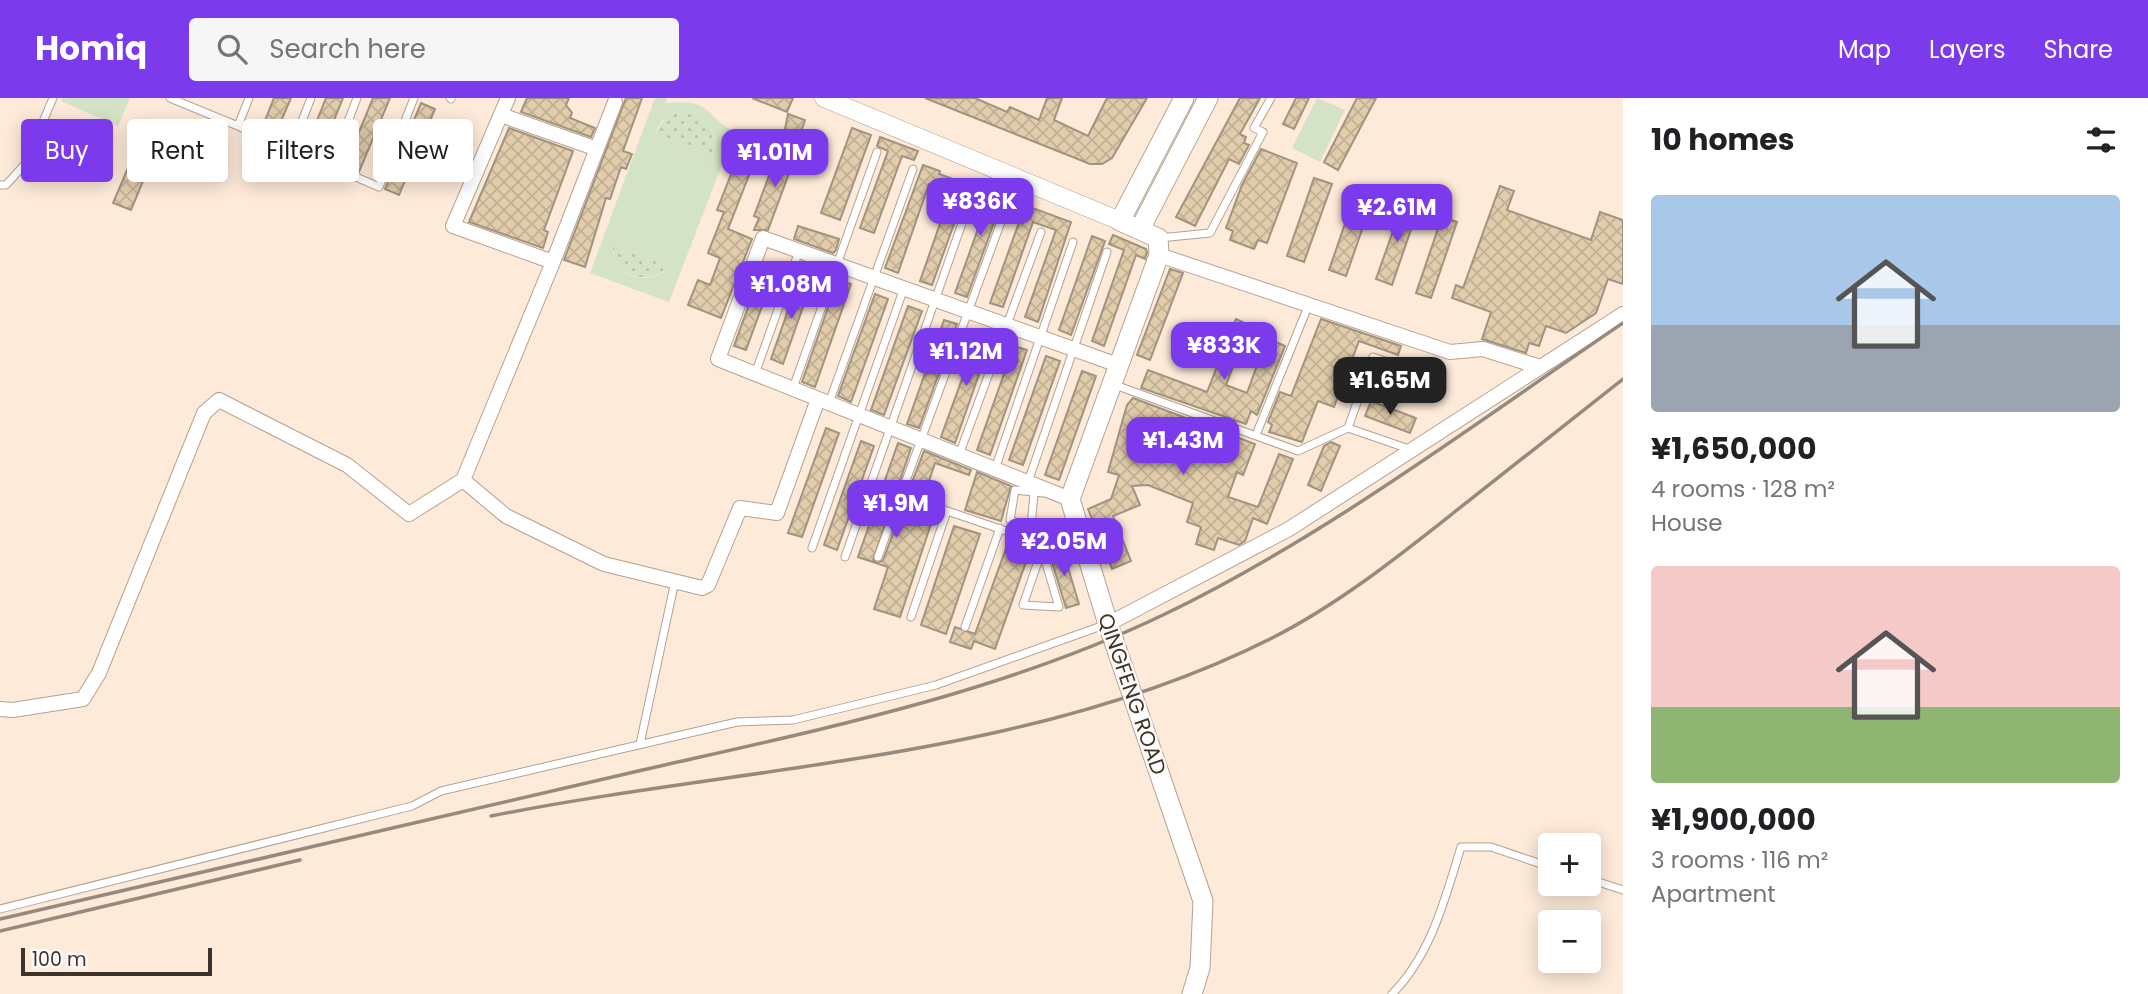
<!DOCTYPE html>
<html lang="en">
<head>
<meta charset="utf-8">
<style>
  body { margin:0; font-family:Poppins,sans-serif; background:#f6f6f6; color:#202124; height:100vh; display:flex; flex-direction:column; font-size:26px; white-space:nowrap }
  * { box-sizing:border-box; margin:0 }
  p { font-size:23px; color:#757577 }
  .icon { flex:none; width:38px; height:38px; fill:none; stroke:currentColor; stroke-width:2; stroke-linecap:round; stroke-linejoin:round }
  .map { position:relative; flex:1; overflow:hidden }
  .sheet { display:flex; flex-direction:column; background:#fff; width:525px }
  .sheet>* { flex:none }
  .hud { position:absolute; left:21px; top:21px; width:665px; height:63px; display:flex; gap:14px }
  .buttons { position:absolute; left:1538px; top:735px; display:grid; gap:14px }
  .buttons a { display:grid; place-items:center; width:63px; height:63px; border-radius:7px; background:#fff; box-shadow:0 4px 18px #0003; font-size:35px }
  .scale { position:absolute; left:21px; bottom:18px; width:191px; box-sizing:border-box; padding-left:7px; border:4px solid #3b342d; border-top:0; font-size:19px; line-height:24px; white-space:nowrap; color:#3b342d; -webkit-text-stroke:5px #fefaf7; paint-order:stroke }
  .price { position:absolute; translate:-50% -60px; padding:0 16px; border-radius:14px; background:#7c3aed; color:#fff; font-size:23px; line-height:46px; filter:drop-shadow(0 2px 4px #0008) }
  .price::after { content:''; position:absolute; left:50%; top:42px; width:21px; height:16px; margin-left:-10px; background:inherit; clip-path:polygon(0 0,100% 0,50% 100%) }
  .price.current { background:#222; color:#fff }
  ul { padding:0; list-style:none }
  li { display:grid; align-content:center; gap:14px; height:371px; padding:0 28px }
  li span { display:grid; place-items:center; height:217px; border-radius:7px; color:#555 }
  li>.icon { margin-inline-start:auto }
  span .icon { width:126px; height:126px; fill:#fffc; stroke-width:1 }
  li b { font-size:30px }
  h2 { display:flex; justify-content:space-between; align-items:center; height:84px; padding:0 28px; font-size:30px }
  .pill { padding:0 24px; border-radius:7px; background:#fff; box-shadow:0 4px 18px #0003; font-size:24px; line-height:63px }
  .pill.current { background:#7c3aed; color:#fff }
  header { display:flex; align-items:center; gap:42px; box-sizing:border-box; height:98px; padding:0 35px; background:#7c3aed; color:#fff }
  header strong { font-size:33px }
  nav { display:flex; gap:38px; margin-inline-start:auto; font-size:24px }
  .search { width:490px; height:63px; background:#f6f6f6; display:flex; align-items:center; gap:18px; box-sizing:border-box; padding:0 24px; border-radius:7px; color:#757577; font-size:26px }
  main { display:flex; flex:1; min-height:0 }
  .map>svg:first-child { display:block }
</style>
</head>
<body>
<header>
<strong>Homiq</strong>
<div class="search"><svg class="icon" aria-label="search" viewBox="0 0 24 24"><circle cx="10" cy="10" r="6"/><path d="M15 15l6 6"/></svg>Search here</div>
<nav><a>Map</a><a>Layers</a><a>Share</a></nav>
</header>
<main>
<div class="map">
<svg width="1623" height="896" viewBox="0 0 1623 896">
  <defs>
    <pattern id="grass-dots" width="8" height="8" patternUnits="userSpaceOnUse" patternTransform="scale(1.75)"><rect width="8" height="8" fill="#d4e2c5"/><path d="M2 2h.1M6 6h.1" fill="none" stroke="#b7c2aa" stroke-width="1.8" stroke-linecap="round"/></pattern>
    <pattern id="building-cross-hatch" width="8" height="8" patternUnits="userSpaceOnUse" patternTransform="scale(1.75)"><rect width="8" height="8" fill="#e1ccab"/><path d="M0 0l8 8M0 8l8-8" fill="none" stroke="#c2b093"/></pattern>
  </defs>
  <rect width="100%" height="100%" fill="#fdead9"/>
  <!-- grass -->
  <path fill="url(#grass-dots)" d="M680 14C705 15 720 33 713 58L655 35 668 17Z
    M612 147 671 169C644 188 617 181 612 147Z"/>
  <!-- park -->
  <path fill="#d4e2c5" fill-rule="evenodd" d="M62 0H130L118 28 61 3Z
    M655 0H667L666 5C716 0 703 20 735 33L669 204 590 175ZM680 14C704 15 721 33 713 57L655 35C660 22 667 18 680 14ZM612 147 670 169V170C645 189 616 181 612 147Z
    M1317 0 1345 12 1320 64 1292 50Z"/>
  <!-- building -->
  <path fill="url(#building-cross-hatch)" stroke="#a09481" stroke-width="2" d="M274 0H291L276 35 262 30Z
    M326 0H343L320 56 306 50Z
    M373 0H390L359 74 345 68Z
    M527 0H569L566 7 572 15 570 20 595 30 591 39 521 14Z
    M626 0H642L623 53 632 56 626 71 621 69 610 101 606 100 585 169 564 162Z
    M752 0H793L787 14Z
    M925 0H975L1007 14 1010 9 1039 22 1047 0H1062L1054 22 1088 38 1107 0H1147L1112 60 1102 66H1090Z
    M1240 0H1260L1240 36 1246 39 1244 45 1249 47 1239 66 1229 61 1195 128 1176 119Z
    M1296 0H1309L1294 31 1283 26Z
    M1357 0H1376L1338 72 1324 64Z
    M421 5 435 11 399 97 385 91Z
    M788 16 805 22 798 42 784 36Z
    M145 30 162 38 131 112 113 105Z
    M509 30 573 53 544 132 548 134 543 150 469 124Z
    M852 30 871 37 840 122 821 115Z
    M748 33 764 39 728 131 752 141 721 220 688 207 698 182 710 187 720 160 708 155 724 114 717 112Z
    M880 39 918 53 914 62 902 58 874 135 860 130 888 53 877 48Z
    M792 40 801 43 768 132H754L759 120 754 118 770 75 778 78Z
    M1261 51 1297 65 1267 145 1258 142 1254 151 1230 142 1233 133 1226 130 1242 87Z
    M923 67 940 73 939 76 1071 124 1038 224 1025 219 1056 132 1033 124 1003 209 990 205 1021 119 999 111 967 199 955 195 987 106 964 98 932 187 920 183 951 94 929 86 898 175 885 170Z
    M1314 80 1332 86 1304 164 1287 158Z
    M1500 88 1514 93 1507 112 1591 142 1600 114 1623 122V186L1608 181 1596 215 1566 235 1546 228 1539 248 1529 245 1526 255 1482 241 1491 214 1452 200 1456 187 1463 190Z
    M1356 94 1373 100 1346 178 1329 172Z
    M1403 105 1418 111 1392 187 1376 181Z
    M1442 119 1457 124 1431 200 1416 195Z
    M798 128 839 141 836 152 833 155 794 141Z
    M1113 137 1146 151 1147 155 1145 161 1136 157 1104 248 1092 243 1124 152 1109 146Z
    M1092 138 1105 143 1071 237 1059 232Z
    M763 168 775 173 746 252 734 248Z
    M1170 171 1183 175 1150 262 1137 257Z
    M799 181 811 186 783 266 771 261Z
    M838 181 851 186 815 289 802 284Z
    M875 196 888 201 851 304 838 298Z
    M908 208 922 213 884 317 871 312Z
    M1236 221 1249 227 1226 287 1247 295 1264 248 1274 243 1285 248 1257 317 1251 313 1246 326 1141 290 1148 272 1207 294Z
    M1321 221 1401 248 1398 257 1359 243 1334 309 1318 303 1302 344 1269 334 1272 327 1268 324 1280 294 1291 298Z
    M944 222 957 226 919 330 907 326Z
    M979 234 992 239 955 345 941 339Z
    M1014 248 1027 252 990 357 977 352Z
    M1046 258 1060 263 1023 367 1009 362Z
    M1082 273 1096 278 1059 382 1045 377Z
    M1133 300 1255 346 1243 377 1237 374 1228 399 1258 409 1279 356 1293 361 1267 426 1253 420 1245 443 1239 447 1218 440 1214 452 1196 446 1201 429 1187 424 1193 405 1148 387 1132 388 1140 407 1113 418 1131 463 1112 471 1088 411 1111 401 1119 377 1108 374 1127 307Z
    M1371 303 1416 320 1410 335 1365 318Z
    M826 330 839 335 802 439 788 435Z
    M861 343 874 348 837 452 824 447Z
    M1331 344 1340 348 1321 393 1308 387 1324 348Z
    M898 345 911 350 873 462 878 465 883 462 903 410 933 420 900 519 874 511 888 469 858 459Z
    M924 353 971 372 969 377 935 365 926 392 911 387Z
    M977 374 1011 388 1001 423 965 412Z
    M954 428 980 436 946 536 921 527Z
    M1009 442 1031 450 995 551 974 543 971 551 950 544 955 529 975 536Z
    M1062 450 1079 506 1066 510 1049 454Z"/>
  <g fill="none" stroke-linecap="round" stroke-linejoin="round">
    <!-- service casing -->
    <g stroke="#b4a292" stroke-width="9">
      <path id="service" d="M170 0 238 28 249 0
        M450 0 451 1
        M238 28 379 89 414 0
        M291 51 311 0
        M331 68 357 0
        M0 87H6L25 66 53 0
        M1159 140 1210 135 1263 34 1254 30 1271 0
        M755 276 799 153
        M1115 287 1298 353 1348 330 1412 352
        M793 290 877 54
        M829 305 913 71
        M1348 330 1373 259 1424 276
        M1256 337 1309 206
        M959 357 1041 134
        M995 371 1073 144
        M1028 384 1107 154
        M1034 395 1031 429 1010 422 1015 392 1043 395
        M918 403 1044 446
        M812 450 904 190
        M1042 452 1059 509 1023 507 1042 452 1044 446 1078 431
        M845 459 967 111
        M878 459 1001 124
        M911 519 947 413
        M965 529 1000 430
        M640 646 675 483
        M1589 781 1623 792
        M0 811 412 708 441 693 737 624 793 622 936 587 1107 526
        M1392 896C1431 857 1445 801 1461 749H1491L1550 769"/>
    </g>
    <!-- minor casing -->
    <g stroke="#b4a292" stroke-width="16">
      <path id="minor" d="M508 0 453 128 553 164 463 382 506 418 604 466 702 490 708 487 740 410 777 415 818 301
        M501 17 597 51
        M1159 157 1450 254 1483 251 1540 269
        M553 164 615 4
        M1070 401 718 261 763 140 1118 267
        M1108 526 1289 431 1623 216
        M0 611 13 612 83 601 99 575 204 315 219 302 347 367 409 416 463 382"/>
    </g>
    <!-- tertiary casing -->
    <g stroke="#b4a292" stroke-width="19">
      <path id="tertiary" d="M824 0 1120 123"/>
    </g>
    <!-- secondary casing -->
    <g stroke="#b4a292" stroke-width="21">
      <path id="secondary" d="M1184 0 1120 123 1158 140 1159 157 1070 401 1108 526 1203 803 1200 870 1192 896
        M1140 131 1208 0"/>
    </g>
    <!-- service -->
    <use href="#service" stroke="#fff" stroke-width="7"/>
    <!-- minor -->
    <use href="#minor" stroke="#fff" stroke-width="14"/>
    <!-- tertiary -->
    <use href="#tertiary" stroke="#fff" stroke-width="18"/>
    <!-- secondary -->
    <use href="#secondary" stroke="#fff" stroke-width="19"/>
    <!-- rail -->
    <path stroke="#968a7e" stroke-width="3.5" d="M491 718C752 666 1030 662 1272 540 1337 507 1395 461 1452 416 1509 371 1566 326 1623 281
      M0 821C211 772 422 723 634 674 813 633 996 597 1163 517 1325 439 1474 326 1623 225
      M0 833 300 762"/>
  </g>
  <g text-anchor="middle" stroke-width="5" stroke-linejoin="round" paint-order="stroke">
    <!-- street labels -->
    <g font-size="21" fill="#3b342d" stroke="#fefaf7">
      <text transform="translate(1132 596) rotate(71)" y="7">QINGFENG ROAD</text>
    </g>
  </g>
</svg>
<div class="buttons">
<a>+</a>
<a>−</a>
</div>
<div class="scale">100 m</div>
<b class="price" style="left:775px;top:91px">¥1.01M</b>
<b class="price" style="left:980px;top:140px">¥836K</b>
<b class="price" style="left:1397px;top:146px">¥2.61M</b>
<b class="price" style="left:791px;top:223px">¥1.08M</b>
<b class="price" style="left:1224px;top:284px">¥833K</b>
<b class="price" style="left:966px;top:290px">¥1.12M</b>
<b class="price current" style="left:1390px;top:319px">¥1.65M</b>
<b class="price" style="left:1183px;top:379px">¥1.43M</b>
<b class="price" style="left:896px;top:442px">¥1.9M</b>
<b class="price" style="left:1064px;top:480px">¥2.05M</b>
<div class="hud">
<a class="pill current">Buy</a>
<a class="pill">Rent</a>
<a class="pill">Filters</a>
<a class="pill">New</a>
</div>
</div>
<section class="sheet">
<h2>10 homes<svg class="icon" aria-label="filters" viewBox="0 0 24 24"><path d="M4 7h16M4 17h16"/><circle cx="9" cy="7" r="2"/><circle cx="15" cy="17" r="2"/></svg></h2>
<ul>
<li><span style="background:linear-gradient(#a9c7e8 60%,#9aa5b1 0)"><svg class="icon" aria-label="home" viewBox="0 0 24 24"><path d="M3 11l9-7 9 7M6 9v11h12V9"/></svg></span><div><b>¥1,650,000</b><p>4 rooms · 128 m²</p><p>House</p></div></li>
<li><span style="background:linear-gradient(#f6c9c9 65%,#8fb573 0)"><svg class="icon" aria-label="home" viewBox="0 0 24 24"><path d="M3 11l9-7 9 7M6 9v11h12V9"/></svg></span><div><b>¥1,900,000</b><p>3 rooms · 116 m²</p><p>Apartment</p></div></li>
</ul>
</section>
</main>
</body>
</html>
